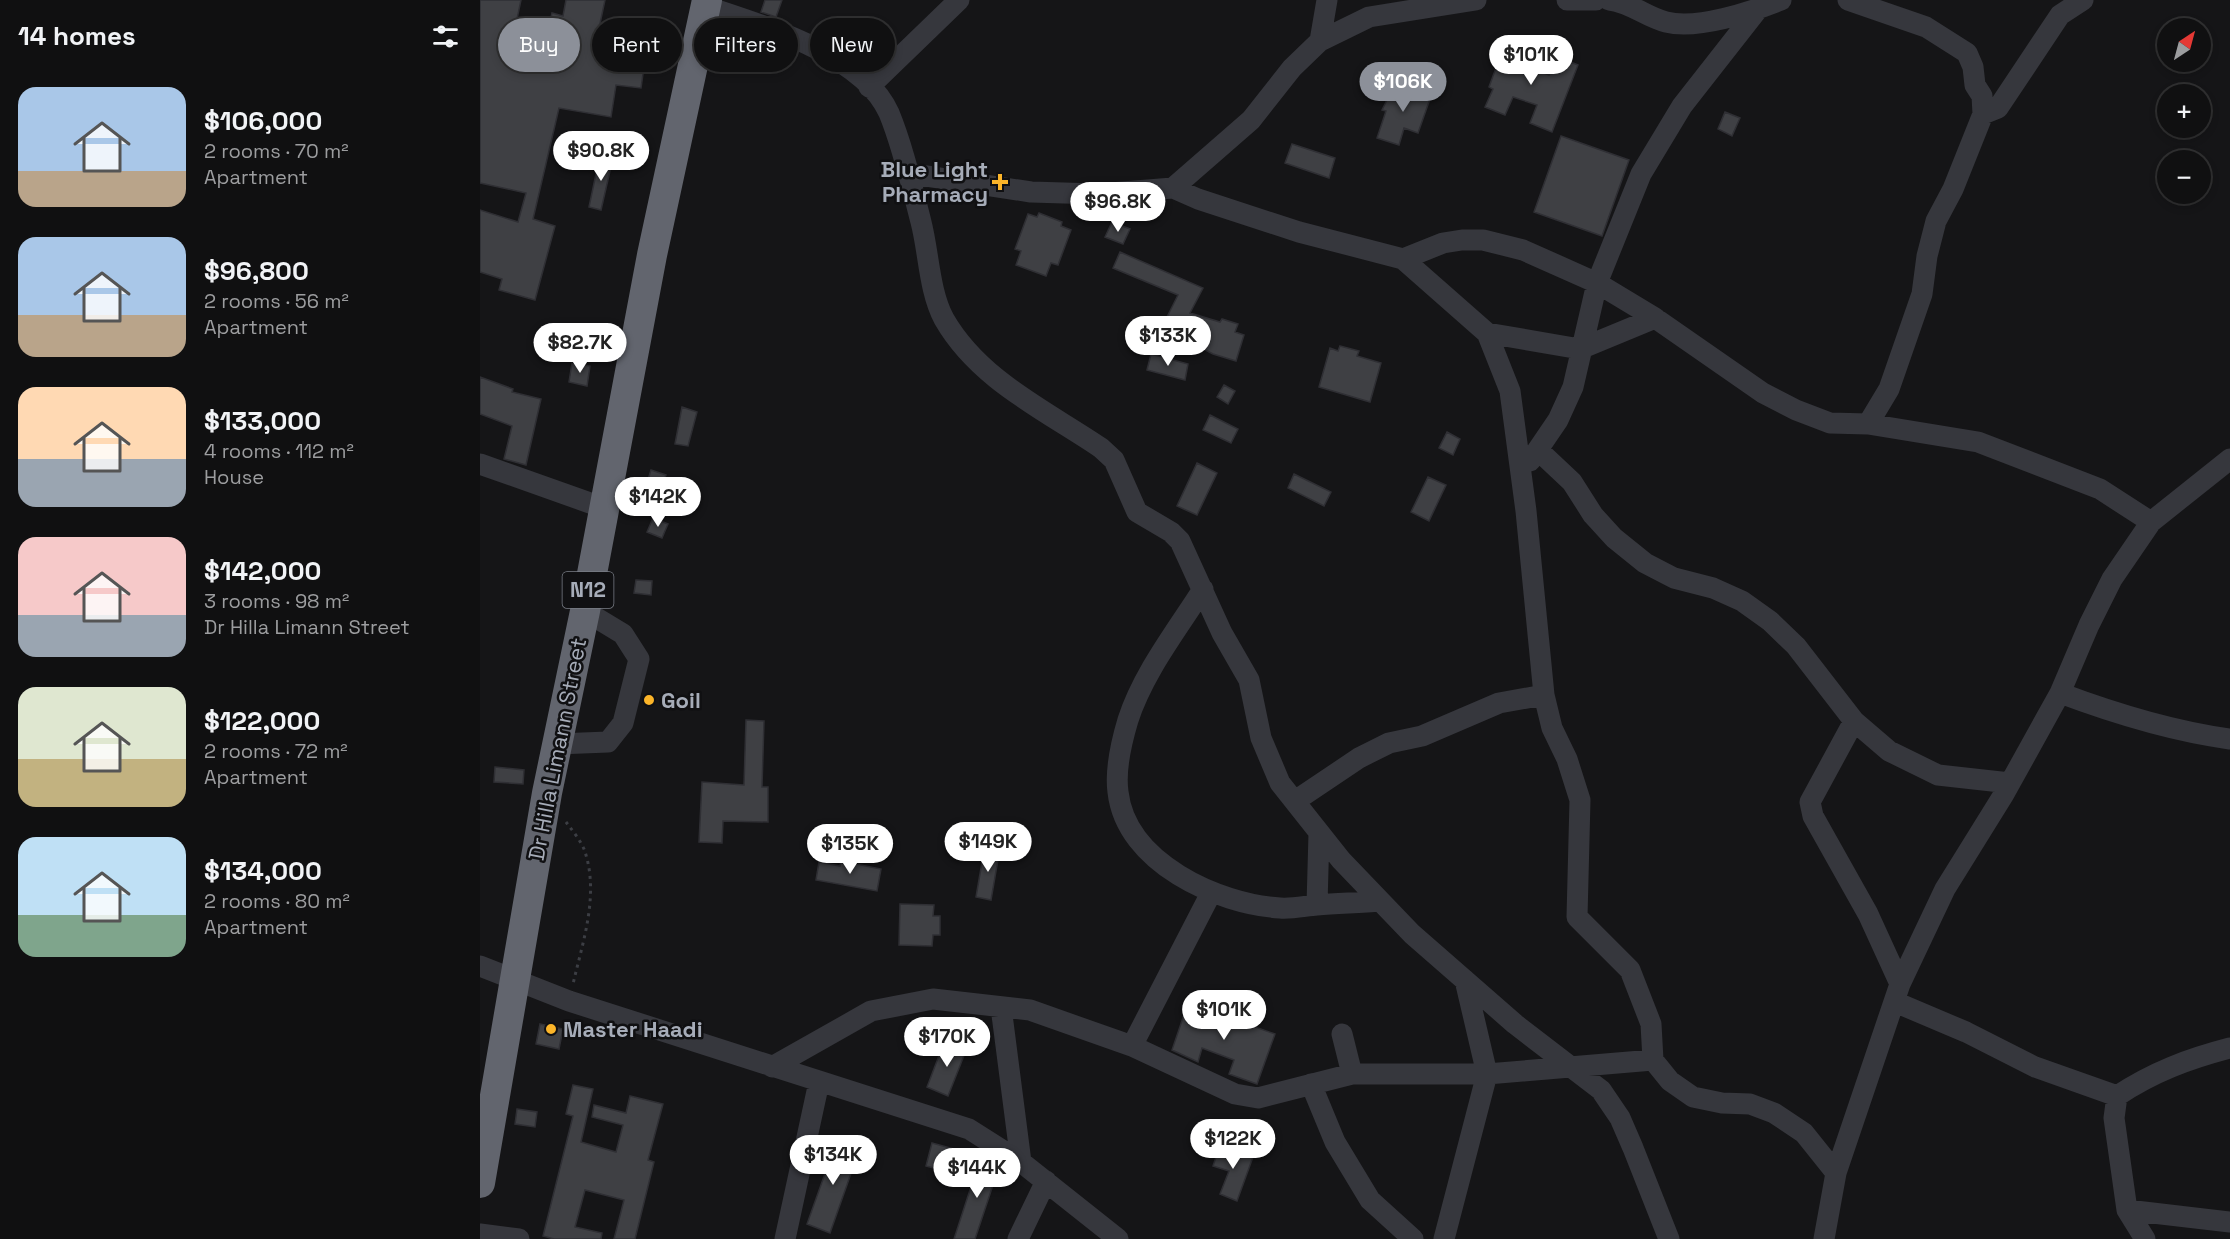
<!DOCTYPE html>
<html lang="en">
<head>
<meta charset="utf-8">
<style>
  body { margin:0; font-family:"Space Grotesk",sans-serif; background:#1e1e1f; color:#f1f3f6; height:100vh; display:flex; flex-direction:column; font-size:22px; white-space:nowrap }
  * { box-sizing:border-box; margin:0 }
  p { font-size:20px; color:#9c9d9f }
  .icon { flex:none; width:33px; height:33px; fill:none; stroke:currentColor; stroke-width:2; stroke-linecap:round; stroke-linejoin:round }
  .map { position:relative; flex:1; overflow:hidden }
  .side { display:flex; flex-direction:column; background:#101011; width:480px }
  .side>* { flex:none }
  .top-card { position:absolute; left:18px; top:18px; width:570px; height:54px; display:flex; gap:12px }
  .needle { width:39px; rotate:36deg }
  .fabs { position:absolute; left:1677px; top:18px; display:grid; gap:12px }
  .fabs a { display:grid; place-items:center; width:54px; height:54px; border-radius:50%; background:#101011; box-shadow:0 3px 9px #0003,0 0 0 2px #303031; font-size:30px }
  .price { position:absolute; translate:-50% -51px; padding:0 14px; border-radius:21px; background:#fff; color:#222; font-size:20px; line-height:39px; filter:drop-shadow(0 2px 3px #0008) }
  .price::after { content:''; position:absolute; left:50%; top:36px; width:18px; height:14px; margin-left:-9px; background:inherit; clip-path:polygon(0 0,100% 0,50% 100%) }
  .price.active { background:#8c9099; color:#fff }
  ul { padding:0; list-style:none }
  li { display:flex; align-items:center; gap:18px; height:150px; padding:0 18px }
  li span { display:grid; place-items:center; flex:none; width:168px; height:120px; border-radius:18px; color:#555 }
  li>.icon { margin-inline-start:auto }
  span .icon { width:72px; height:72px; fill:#fffc; stroke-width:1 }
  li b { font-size:26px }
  h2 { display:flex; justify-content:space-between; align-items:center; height:72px; padding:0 18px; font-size:26px }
  .chip { padding:0 21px; border-radius:27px; background:#101011; box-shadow:0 3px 9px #0003,0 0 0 2px #303031; font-size:21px; line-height:54px }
  .chip.active { background:#8c9099; color:#fff }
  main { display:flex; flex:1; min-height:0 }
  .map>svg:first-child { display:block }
</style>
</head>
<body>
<main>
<section class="side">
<h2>14 homes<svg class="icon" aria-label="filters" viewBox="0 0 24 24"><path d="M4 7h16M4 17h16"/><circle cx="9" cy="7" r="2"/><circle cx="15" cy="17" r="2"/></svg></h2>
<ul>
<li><span style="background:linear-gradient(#a9c7e8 70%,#b9a48a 0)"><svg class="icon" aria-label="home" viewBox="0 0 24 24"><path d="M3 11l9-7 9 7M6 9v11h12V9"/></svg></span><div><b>$106,000</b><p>2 rooms · 70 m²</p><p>Apartment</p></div></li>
<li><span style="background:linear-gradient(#a9c7e8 65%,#b9a48a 0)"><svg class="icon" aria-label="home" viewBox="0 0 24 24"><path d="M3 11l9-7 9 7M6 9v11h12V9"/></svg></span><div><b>$96,800</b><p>2 rooms · 56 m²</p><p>Apartment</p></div></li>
<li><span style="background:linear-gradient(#ffd9b3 60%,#9aa5b1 0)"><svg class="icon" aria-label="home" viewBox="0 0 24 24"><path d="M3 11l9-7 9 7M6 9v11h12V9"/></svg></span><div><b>$133,000</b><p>4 rooms · 112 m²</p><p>House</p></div></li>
<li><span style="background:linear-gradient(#f6c9c9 65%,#9aa5b1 0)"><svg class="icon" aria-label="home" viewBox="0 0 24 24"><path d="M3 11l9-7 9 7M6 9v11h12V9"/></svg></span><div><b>$142,000</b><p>3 rooms · 98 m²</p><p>Dr Hilla Limann Street</p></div></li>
<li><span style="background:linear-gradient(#dfe7d0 60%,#c2b280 0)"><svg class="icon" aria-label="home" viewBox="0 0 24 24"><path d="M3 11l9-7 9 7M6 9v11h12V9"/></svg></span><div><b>$122,000</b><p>2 rooms · 72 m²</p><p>Apartment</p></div></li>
<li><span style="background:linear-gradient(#bfe0f5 65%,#7fa58c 0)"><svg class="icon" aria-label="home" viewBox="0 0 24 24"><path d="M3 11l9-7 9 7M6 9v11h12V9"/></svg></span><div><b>$134,000</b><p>2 rooms · 80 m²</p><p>Apartment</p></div></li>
</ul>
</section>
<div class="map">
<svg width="1750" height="1239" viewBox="0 0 1750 1239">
  <rect width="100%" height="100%" fill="#151517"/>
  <!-- building -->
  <path fill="#3f4044" stroke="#2f2f34" stroke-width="1.5" d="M0 0H41L32 43 64 49 72 13 83 16 86 0H125L114 52 165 60 161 88 136 85 131 117 79 108 53 219 75 226 55 300 19 290 22 279 0 272V210L38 222 46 193 0 183Z
    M285 0H302L296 17 281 12Z
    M1032 40 1051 48 1044 65 1069 75 1076 56 1098 65 1072 132 1050 123 1057 105 1033 97 1025 115 1005 107 1013 89 1009 87 1020 57 1025 58Z
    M915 84 951 96 938 133 924 128 919 145 897 138 906 111 902 110Z
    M1245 112 1260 118 1252 136 1238 129Z
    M1081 136 1149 160 1122 236 1054 212Z
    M812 144 855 158 849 178 805 163Z
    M120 155 133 158 121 210 109 207Z
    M559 213 582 222 581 226 591 230 578 265 571 263 566 276 536 265 541 251 535 249 548 214 557 217Z
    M632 222 650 229 643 244 625 237Z
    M640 252 723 288 710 313 740 322 742 319 758 324 755 332 764 335 756 361 733 354 682 327 698 295 633 268Z
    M860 346 879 351 877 356 901 363 890 402 839 387 850 348 858 351Z
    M671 354 708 364 705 380 667 370Z
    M92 363 110 366 107 386 89 382Z
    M0 377 33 389 32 392 61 399 46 465 24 459 32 426 0 414Z
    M744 385 755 391 748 404 737 397Z
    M202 407 217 412 208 446 195 444Z
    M730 415 758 429 751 443 723 430Z
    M967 432 980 439 973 455 959 448Z
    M717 463 737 473 717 515 697 506Z
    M171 470 186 475 180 491 166 486Z
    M814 474 851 492 844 506 808 488Z
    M948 477 966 485 949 521 931 512Z
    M173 518 188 524 182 538 167 532Z
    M156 580 172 581 171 595 154 593Z
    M266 720 284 721 282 787H288V822L243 821 242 843 219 842 222 782 264 785Z
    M15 767 44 770 43 784 14 782Z
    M505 845 520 848 511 900 496 897Z
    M361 861 401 869 397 891 336 880 339 862 360 866Z
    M420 904 454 905 453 916H460V935H453L452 946 419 945Z
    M708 1003 795 1034 777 1084 749 1074 754 1060 722 1048 718 1062 692 1050Z
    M60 1024 83 1029 79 1049 56 1044Z
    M465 1040 487 1048 468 1096 447 1087Z
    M93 1085 113 1089 101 1142 136 1152 143 1125 112 1117 114 1105 146 1113 150 1096 183 1104 168 1160 174 1162 155 1239H134L144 1200 105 1190 95 1227 122 1233 121 1239H74L63 1236 93 1116 86 1114Z
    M37 1109 57 1112 55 1127 35 1124Z
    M357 1140 380 1148 350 1233 327 1224Z
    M452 1143 474 1149 469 1172 446 1166Z
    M740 1145 773 1157 757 1201 740 1194 749 1171 733 1166Z
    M501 1156 520 1164 495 1239H474Z"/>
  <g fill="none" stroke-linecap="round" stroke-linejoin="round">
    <!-- path -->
    <path stroke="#3c3e44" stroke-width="3" stroke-dasharray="3 4.5" stroke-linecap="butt" d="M86 822C92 830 100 840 104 849 120 893 103 941 93 984"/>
    <!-- minor -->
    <path stroke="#36373d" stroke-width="21" d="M1087 0H1116
      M1129 0C1150 2 1166 17 1186 22 1217 30 1271 12 1301 0
      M1368 0 1446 27 1487 53 1493 67 1495 85 1502 96 1503 114
      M225 6C281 25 383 54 409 113 423 147 432 187 441 222 449 253 449 291 464 319 499 380 565 410 621 448L634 460 657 512 691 532 700 541 742 633 769 680 781 738 800 783 861 860 932 934 1035 1024 1121 1090 1140 1118 1153 1148 1189 1239
      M840 41 889 17 996 0
      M389 87 479 0
      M427 173 551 192 617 194 693 188 718 199 819 232 923 259 1007 333 1030 391 1046 511 1064 695 1072 728 1087 759 1100 800 1097 917 1150 970 1171 1024 1173 1060 1190 1081 1213 1097 1242 1103 1270 1104 1294 1113 1324 1133 1356 1173
      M693 188 771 120 812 68 840 41 847 0
      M923 259 963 243 982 240H1003L1043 250 1117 283 1175 318 1283 393 1316 410 1350 423 1388 424 1498 442 1620 489 1671 522
      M1007 333 1100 349 1175 318
      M1388 424 1409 389 1442 294 1447 256 1456 221 1473 189 1503 114 1518 108 1580 15 1603 0
      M1058 450 1092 482 1113 515 1134 538 1165 563 1194 578 1233 588 1262 601 1290 621 1316 646 1374 721 1409 751 1458 775 1530 783
      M1050 461 1078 420 1093 387 1117 283 1161 174 1202 106 1285 0
      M0 464 124 508
      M723 589C697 630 663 673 648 720 642 740 635 770 638 792 646 863 738 904 800 908 812 909 825 906 837 905 858 903 879 903 900 901
      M1580 693C1636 714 1691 731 1750 739
      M1374 721 1330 802 1333 816 1388 914 1420 984
      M77 744 128 742 143 723 159 659 143 634 105 611
      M815 801 879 758 909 743 942 736 1019 703 1064 695
      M837 905 839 833
      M0 966 89 1001 489 1129 541 1162 638 1239
      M1415 1002 1486 1032 1555 1067 1637 1096
      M521 1007 541 1162
      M862 1034 872 1074
      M652 1046 731 893
      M292 1067 391 1011 453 999 550 1010 652 1046 755 1094 778 1098 872 1074H1007L1173 1060
      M831 1084 855 1142 890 1200 933 1239
      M1647 1210 1750 1222
      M0 1234 39 1239
      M305 1239 339 1082
      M538 1239 566 1181
      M964 1239 1007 1074 985 980
      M1344 1239 1356 1173 1420 984 1465 889 1524 794 1580 693 1609 625 1632 579 1671 522 1750 459
      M1665 1239 1647 1210 1634 1118 1637 1096C1673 1072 1708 1059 1750 1048"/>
    <!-- highway -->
    <path stroke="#62656e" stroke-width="30" d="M0 1183 67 793 105 611 172 255 227 0"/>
  </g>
  <!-- markers -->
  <g fill="#fcb529" stroke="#101012" stroke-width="2">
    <path d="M517 173h6v6h6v6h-6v6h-6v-6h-6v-6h6z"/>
    <circle cx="169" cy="700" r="6"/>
    <circle cx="71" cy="1029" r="6"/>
  </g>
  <g text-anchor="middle" stroke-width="5" stroke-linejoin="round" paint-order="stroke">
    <!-- shield labels -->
    <rect fill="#101012" stroke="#797d86" stroke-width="1.5" x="82.5" y="572" width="51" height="36" rx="4.5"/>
    <g font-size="21" font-weight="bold" fill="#a6acb8">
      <text x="108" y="597">N12</text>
    </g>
    <!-- poi labels -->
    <g font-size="22" font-weight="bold" fill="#a6acb8" stroke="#101012" text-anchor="start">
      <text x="508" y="177" text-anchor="end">Blue Light<tspan x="508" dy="25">Pharmacy</tspan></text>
      <text x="181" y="708">Goil</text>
      <text x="83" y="1037">Master Haadi</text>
    </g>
    <!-- street labels -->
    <g font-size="22" fill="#a6acb8" stroke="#101012">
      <text transform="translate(77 749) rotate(-79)" y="8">Dr Hilla Limann Street</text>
    </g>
  </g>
</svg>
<div class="fabs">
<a><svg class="needle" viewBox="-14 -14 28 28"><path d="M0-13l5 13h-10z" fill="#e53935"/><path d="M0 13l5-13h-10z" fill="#9c9d9f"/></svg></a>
<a>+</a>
<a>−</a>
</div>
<b class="price" style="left:1051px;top:86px">$101K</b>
<b class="price active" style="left:923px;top:113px">$106K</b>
<b class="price" style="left:121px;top:182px">$90.8K</b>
<b class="price" style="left:638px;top:233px">$96.8K</b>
<b class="price" style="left:688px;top:367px">$133K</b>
<b class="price" style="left:100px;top:374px">$82.7K</b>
<b class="price" style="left:178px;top:528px">$142K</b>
<b class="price" style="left:508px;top:873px">$149K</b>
<b class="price" style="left:370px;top:875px">$135K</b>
<b class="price" style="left:744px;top:1041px">$101K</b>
<b class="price" style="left:467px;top:1068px">$170K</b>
<b class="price" style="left:753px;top:1170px">$122K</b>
<b class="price" style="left:353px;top:1186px">$134K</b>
<b class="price" style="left:497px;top:1199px">$144K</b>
<div class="top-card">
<a class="chip active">Buy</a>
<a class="chip">Rent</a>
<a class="chip">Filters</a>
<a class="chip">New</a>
</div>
</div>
</main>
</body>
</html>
